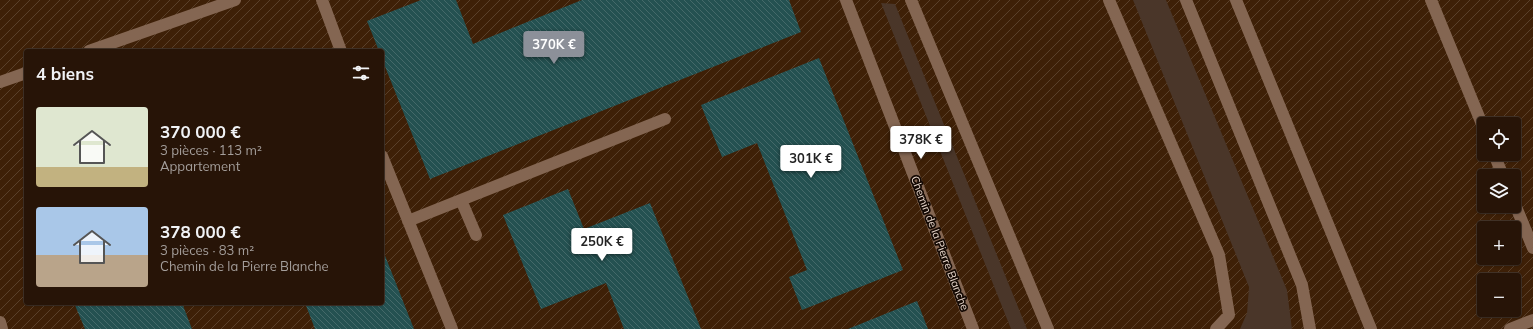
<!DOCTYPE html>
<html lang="fr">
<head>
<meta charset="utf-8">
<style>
  body { margin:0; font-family:Mulish,sans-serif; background:#332115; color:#f1f3f6; height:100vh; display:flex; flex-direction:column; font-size:15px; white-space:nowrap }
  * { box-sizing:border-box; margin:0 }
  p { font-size:13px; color:#a49e9b }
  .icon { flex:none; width:22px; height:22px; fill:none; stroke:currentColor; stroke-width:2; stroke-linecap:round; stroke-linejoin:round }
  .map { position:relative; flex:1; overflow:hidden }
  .panel { position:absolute; left:24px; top:49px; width:360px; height:256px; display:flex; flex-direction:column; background:#271407; border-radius:4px; box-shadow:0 1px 3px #0004,0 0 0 1px #433328 }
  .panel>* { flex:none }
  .buttons { position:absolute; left:1477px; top:117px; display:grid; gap:8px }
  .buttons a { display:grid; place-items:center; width:44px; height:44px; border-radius:4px; background:#271407; box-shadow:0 1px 3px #0004,0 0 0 1px #433328; font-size:20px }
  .price { position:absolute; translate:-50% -34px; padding:0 9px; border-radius:4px; background:#fff; color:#222; font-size:13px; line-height:26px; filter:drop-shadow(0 1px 2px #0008) }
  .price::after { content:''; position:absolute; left:50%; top:24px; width:12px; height:9px; margin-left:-6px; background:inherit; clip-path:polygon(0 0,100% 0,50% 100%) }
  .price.active { background:#8c9099; color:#fff }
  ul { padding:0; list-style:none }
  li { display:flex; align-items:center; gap:12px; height:100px; padding:0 12px }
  li span { display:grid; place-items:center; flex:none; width:112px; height:80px; border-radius:4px; color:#555 }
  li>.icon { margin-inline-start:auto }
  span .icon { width:48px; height:48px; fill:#fffc; stroke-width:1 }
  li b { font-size:17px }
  h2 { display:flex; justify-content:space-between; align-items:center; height:48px; padding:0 12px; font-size:17px }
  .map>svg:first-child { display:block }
</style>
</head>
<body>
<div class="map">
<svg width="1533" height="329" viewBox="0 0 1533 329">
  <defs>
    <pattern id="industrial-furrows" width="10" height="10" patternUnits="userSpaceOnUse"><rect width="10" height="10" fill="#3e2007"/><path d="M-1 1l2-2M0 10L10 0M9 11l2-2" fill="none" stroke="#5a402a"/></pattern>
    <pattern id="building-back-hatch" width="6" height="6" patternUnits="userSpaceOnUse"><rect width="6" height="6" fill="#245151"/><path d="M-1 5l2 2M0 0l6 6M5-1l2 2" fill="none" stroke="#446969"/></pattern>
  </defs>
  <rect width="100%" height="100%" fill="#341b09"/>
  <!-- industrial -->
  <path fill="url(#industrial-furrows)" fill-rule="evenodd" d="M0 0H1533V329H0ZM26 51H382V303H26ZM1484 124H1514V154H1484ZM1484 176H1514V206H1484ZM1484 228H1514V258H1484ZM1484 280H1514V310H1484Z"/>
  <!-- green -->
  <path fill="#4a3629" d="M1133 0H1166L1287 290 1292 329H1240L1247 313 1249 287Z
    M881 3 895 4 1027 329H1011Z"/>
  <!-- building -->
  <path fill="url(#building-back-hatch)" d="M421 0H456L473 44 582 0H789L801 32 430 179 382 59V51H379L367 21Z
    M819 58 903 270 802 310 789 277 807 270 757 143 722 157 701 105Z
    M568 189 584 229 650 203 701 329H624L606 283 541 309 503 215Z
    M382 248 414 329H315L305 303H382Z
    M917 301 928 329H848Z
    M74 303H182L192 329H85Z"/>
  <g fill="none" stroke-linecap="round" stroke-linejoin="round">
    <!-- minor -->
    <path stroke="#846652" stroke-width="12" d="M322 0 341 51
      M846 0 973 329
      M911 0 1048 329
      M1109 0 1219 255 1229 315 1216 329
      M1186 0 1302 285 1310 329
      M1236 0 1371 329
      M1431 0 1484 129
      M89 51 235 0
      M0 82 26 73
      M1494 154 1503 176
      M382 156 452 329
      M461 200 476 235
      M1514 202 1533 248
      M408 221 665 119
      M0 322 2 329
      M1510 329 1533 320"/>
  </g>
  <g text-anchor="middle" stroke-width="3.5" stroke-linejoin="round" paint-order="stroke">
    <!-- street labels -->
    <g font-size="11" fill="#e9d8cd" stroke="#140903">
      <text transform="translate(940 243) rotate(69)" y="4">Chemin de la Pierre Blanche</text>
    </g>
  </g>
</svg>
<div class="buttons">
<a><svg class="icon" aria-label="locate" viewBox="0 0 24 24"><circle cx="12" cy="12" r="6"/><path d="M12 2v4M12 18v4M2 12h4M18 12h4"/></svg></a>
<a><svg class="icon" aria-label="layers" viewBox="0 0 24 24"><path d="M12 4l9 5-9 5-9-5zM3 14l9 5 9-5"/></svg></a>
<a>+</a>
<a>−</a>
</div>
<b class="price active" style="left:554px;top:65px">370K €</b>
<b class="price" style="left:921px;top:160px">378K €</b>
<b class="price" style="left:811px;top:179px">301K €</b>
<b class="price" style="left:602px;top:262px">250K €</b>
<section class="panel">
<h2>4 biens<svg class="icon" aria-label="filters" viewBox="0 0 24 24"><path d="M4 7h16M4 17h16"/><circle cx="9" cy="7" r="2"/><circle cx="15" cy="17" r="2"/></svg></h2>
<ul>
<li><span style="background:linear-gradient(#dfe7d0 75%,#c2b280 0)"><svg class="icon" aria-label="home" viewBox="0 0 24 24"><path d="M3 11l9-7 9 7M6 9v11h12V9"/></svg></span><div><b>370 000 €</b><p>3 pièces · 113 m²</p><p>Appartement</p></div></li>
<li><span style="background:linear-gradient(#a9c7e8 60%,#b9a48a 0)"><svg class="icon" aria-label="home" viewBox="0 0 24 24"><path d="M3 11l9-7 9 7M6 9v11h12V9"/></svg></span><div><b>378 000 €</b><p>3 pièces · 83 m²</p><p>Chemin de la Pierre Blanche</p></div></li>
</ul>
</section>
</div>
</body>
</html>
